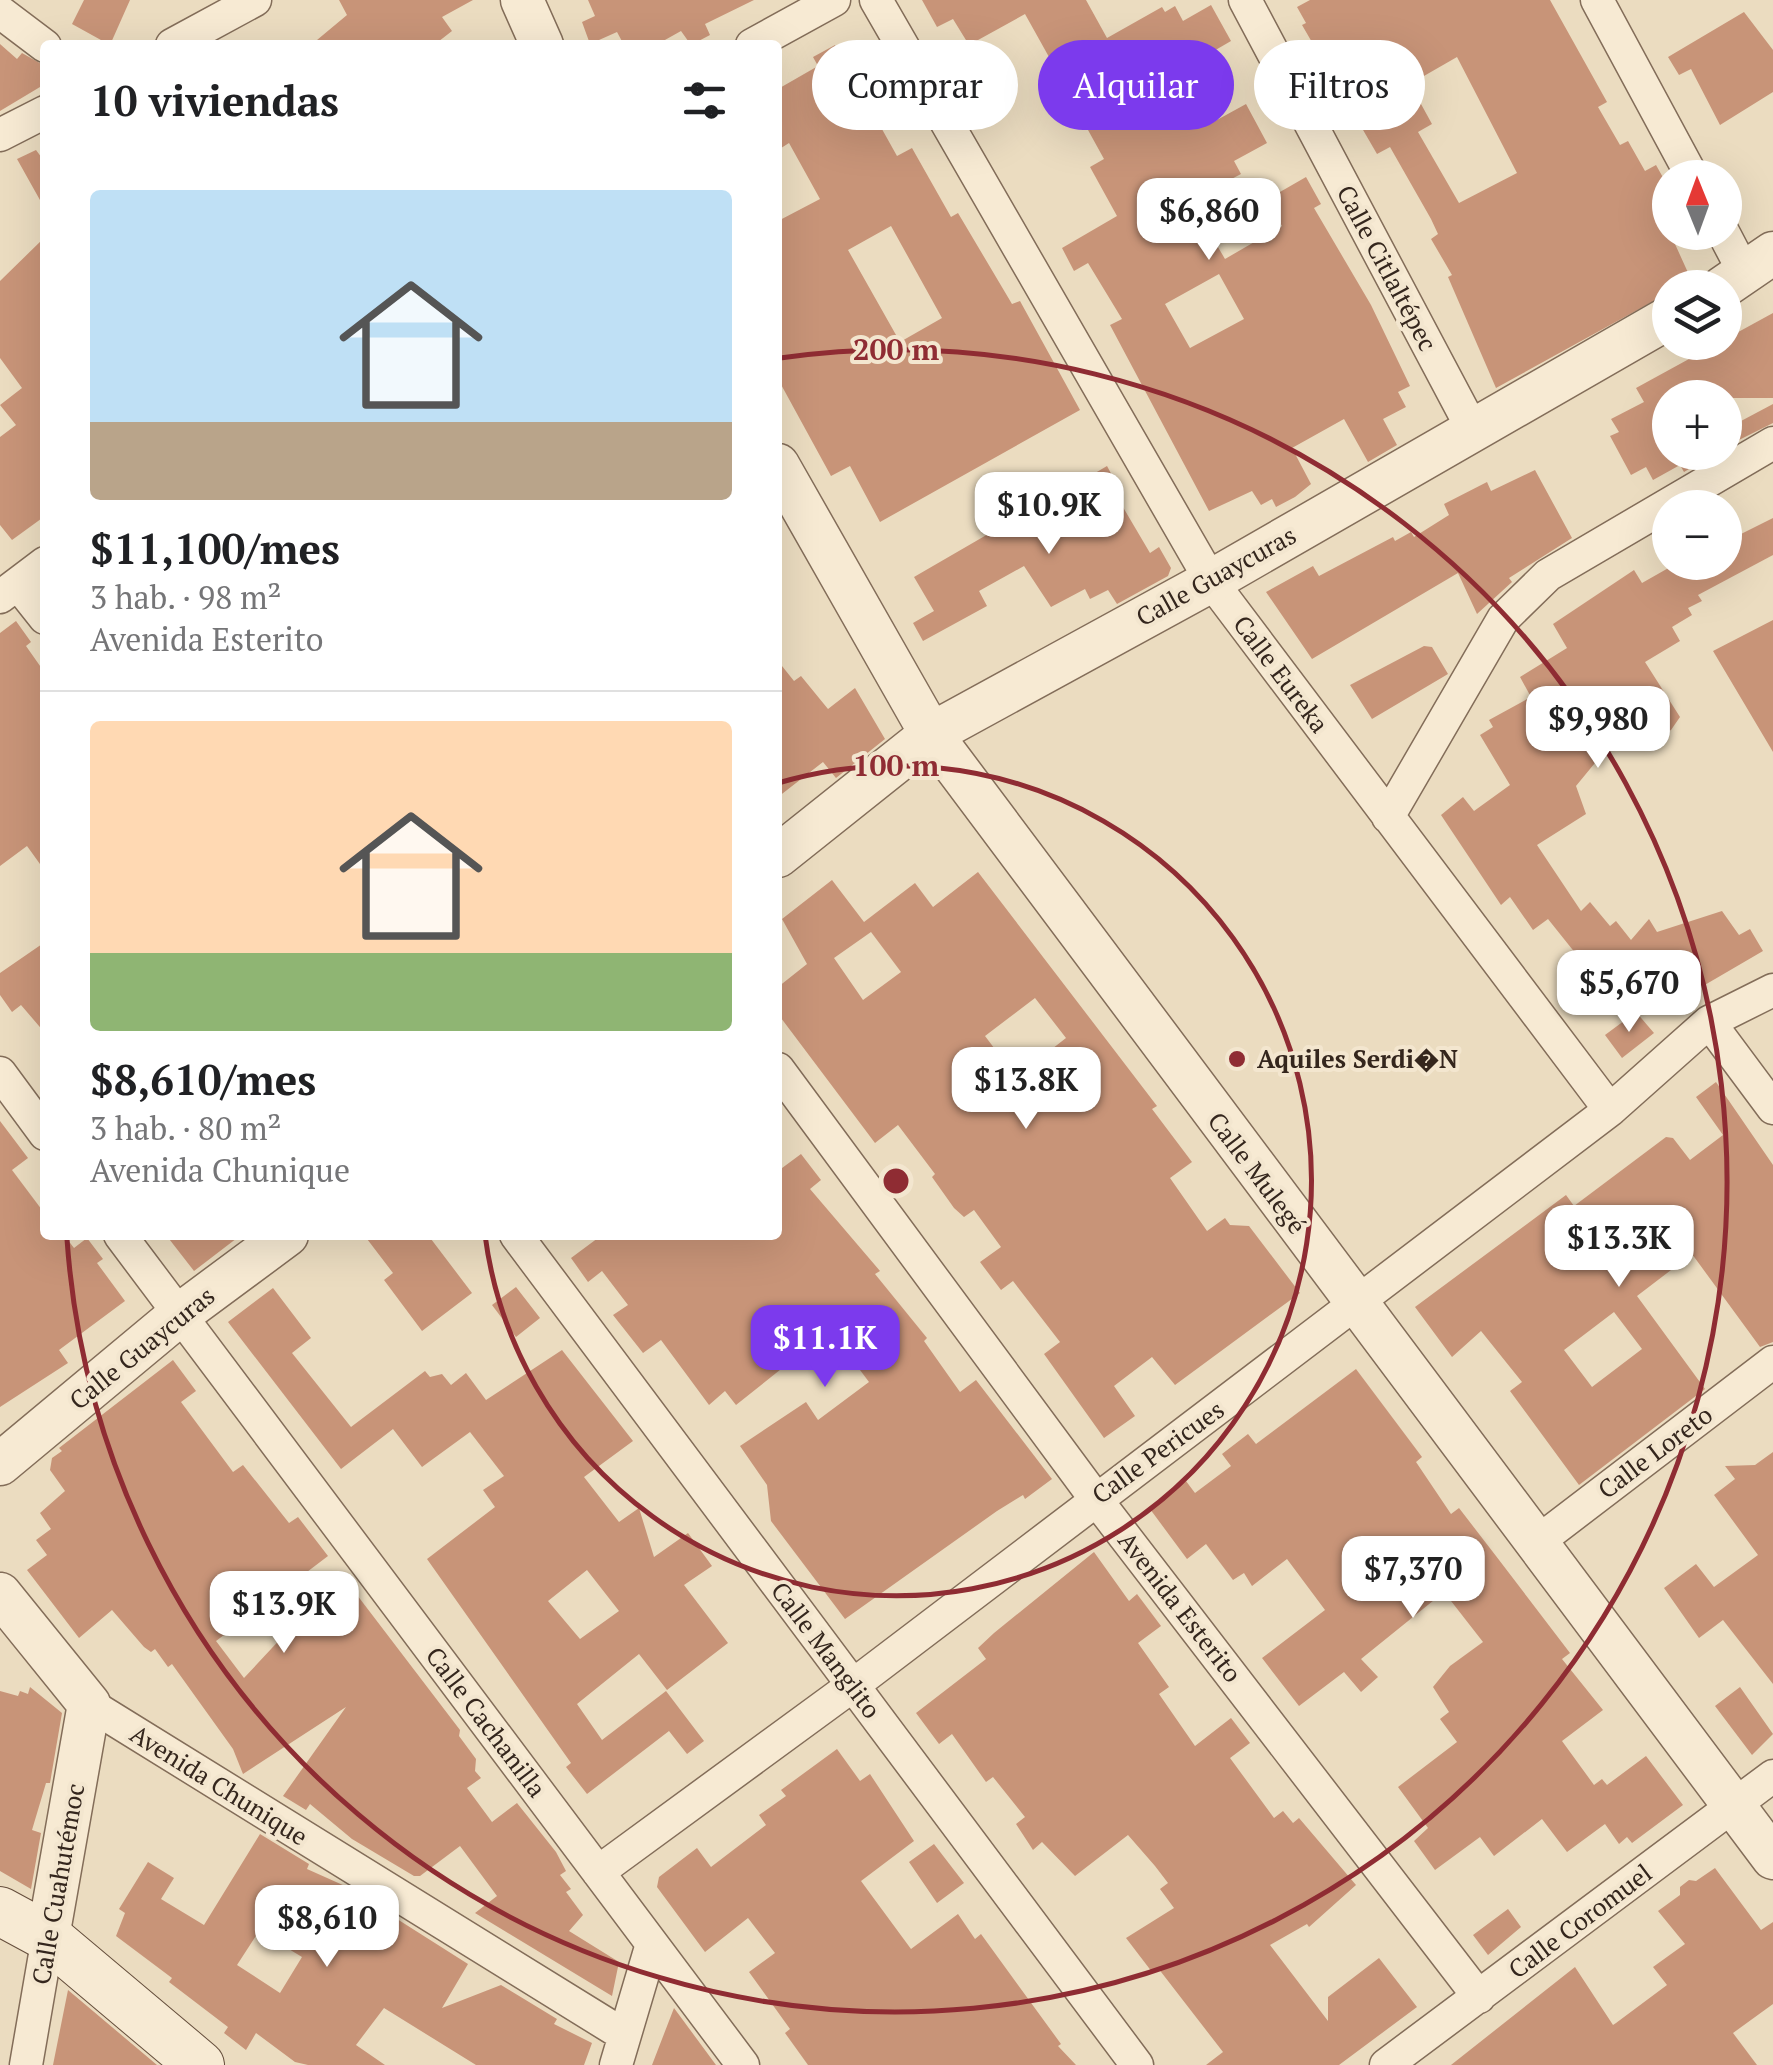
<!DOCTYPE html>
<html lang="es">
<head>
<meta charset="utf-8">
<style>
  body { margin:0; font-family:"PT Serif",serif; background:#f2f2f2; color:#202124; height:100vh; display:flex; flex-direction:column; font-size:38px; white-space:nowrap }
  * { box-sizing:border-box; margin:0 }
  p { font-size:32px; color:#757577 }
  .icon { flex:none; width:55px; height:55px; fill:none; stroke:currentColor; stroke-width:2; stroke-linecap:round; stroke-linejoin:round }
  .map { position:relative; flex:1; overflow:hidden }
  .details { position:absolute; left:40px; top:40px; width:742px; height:1200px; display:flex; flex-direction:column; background:#fff; border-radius:10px; box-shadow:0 10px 40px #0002 }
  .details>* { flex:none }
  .hud { position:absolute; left:812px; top:40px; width:810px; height:90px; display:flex; gap:20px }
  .needle { width:65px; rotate:359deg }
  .tools { position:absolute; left:1652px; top:160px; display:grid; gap:20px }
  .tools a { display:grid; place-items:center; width:90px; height:90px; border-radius:50%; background:#fff; box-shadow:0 10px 40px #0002; font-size:50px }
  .price { position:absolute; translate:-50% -85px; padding:0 22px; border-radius:20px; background:#fff; color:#222; font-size:32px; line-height:65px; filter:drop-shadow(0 2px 5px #0008) }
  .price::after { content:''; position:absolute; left:50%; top:60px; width:30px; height:22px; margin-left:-15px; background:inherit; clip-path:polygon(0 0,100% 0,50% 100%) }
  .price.current { background:#7c3aed; color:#fff }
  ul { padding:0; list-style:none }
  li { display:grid; align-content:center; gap:20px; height:530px; padding:0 50px }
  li+li { border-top:2px solid #e0e0e0 }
  li span { display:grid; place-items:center; height:310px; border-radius:10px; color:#555 }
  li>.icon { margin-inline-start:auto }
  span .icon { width:180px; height:180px; fill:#fffc; stroke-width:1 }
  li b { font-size:42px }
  h2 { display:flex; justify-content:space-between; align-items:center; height:120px; padding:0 50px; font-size:42px }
  .chip { padding:0 35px; border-radius:45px; background:#fff; box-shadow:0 10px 40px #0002; font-size:35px; line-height:90px }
  .chip.current { background:#7c3aed; color:#fff }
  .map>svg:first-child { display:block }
</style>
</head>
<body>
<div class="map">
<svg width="1773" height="2065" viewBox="0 0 1773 2065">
  <rect width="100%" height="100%" fill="#ebdcc0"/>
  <!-- building -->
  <path fill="#c89478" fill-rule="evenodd" d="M84 0H130L110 45 72 24Z
    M339 0H473L442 17 452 31 434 45H311L347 15Z
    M588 0H754L705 24 710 35 691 45 681 31 656 45H624L617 32 590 44 582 22 595 16Z
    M922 0H1086L1107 38 1162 7 1165 12 1175 6 1183 21 1211 5 1231 41 1176 73 1206 126 1246 104 1267 143 1234 161 1241 174 1201 195 1212 214 1202 220 1225 259 1282 226 1271 206 1277 203 1273 196 1306 177 1321 204 1314 208 1371 305 1410 386 1398 392 1406 407 1383 419 1397 445 1368 462 1344 419 1292 448 1311 484 1295 497 1276 507 1272 499 1261 505 1252 491 1209 511 1110 325 1122 319 1088 263 1074 271 1062 248 1117 216 1090 167 1104 159 1088 130 1099 125 1081 89 1060 52 1049 57 1025 14 969 45 953 19 937 27ZM1219 274 1244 319 1190 348 1165 304Z
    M1310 0H1550L1607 102 1598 107 1620 145 1628 141 1645 171 1656 165 1670 190V233L1695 288H1670V292L1496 388 1448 277 1452 275 1431 239 1438 234 1431 219 1390 147 1377 154 1302 25 1306 23 1297 7ZM1457 57 1517 173 1459 203 1418 132 1432 124 1410 84Z
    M1744 12 1773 50V92L1720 125 1691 69 1679 75 1668 57Z
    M0 44 17 59 22 53 45 66V84L0 111Z
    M835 45 897 156 912 148 951 217 958 213 1012 304 1020 301 1080 410 880 522 850 466 831 476 778 379V221L820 199 789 143 778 150V89L818 66 813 57ZM891 226 942 318 900 342 848 250Z
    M36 150 45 162V209L17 159Z
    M45 237V516L12 540 0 525V437L16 425 0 405 22 388 0 358V281Z
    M1773 313V398H1670V452H1717L1684 472 1680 465 1653 480 1646 467 1631 475 1610 436 1619 432 1611 419 1644 402 1636 388Z
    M1773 404V423L1733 443 1726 429Z
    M1107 466 1122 494 1117 497 1150 553 1159 547 1171 568 1168 576 1117 604 1108 590 1090 599 1085 589 1051 607 1024 566 979 591 987 606 923 641 913 623 934 611 914 577 1002 526 1006 534 1061 504 1056 496Z
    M1535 470 1572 538 1509 578 1512 582 1477 614 1458 573 1312 659 1266 592 1313 566 1319 576 1393 537 1395 541 1411 532 1414 537 1449 515 1444 504 1487 482 1491 491Z
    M1773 518V555L1698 595 1702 601 1688 608 1692 615 1672 627 1680 641 1645 662 1680 717 1671 730 1652 739 1636 713 1576 786 1586 814 1537 845 1581 911 1590 902 1610 926 1616 921 1631 940 1649 919 1657 932 1722 911 1739 935 1750 929 1763 951 1703 986 1686 959 1639 1011 1588 969 1548 919 1533 930 1510 897 1501 905 1441 815 1463 797 1474 811 1510 785 1480 735 1493 727 1489 720 1531 697 1520 677 1567 648 1553 624 1634 570 1642 583 1679 562H1725V542Z
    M1773 620V752L1713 651Z
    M16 621 31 642 26 646 45 673V871L27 846 0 866V633Z
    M1424 646 1432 647 1448 674 1372 719 1350 685Z
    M778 661 794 681 801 676 828 709 855 688 885 739 836 778 823 762 778 797Z
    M978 872 1157 1106 1152 1109 1192 1162 1170 1178 1207 1231 1225 1218 1230 1225 1249 1226 1300 1293 1175 1385 1152 1357 1114 1386 1135 1416 1104 1438 1044 1354 1060 1342 1013 1281 1001 1290 980 1262 1001 1247 974 1210 964 1217 954 1208 932 1177 935 1174 898 1125 875 1143 778 1014V987L807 964 782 919 832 880 864 922 915 883 933 907ZM871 932 901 972 863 1000 834 958ZM1035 998 1066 1038 1016 1077 985 1036Z
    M45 942V1033L21 1005 12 1012 0 995V973Z
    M1636 1012 1654 1033 1622 1058 1605 1035Z
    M1716 1082 1773 1165V1342L1760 1347 1692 1254 1637 1296 1705 1389 1579 1485 1510 1391 1522 1382 1481 1331 1452 1357 1415 1307 1566 1195 1574 1206 1666 1137 1673 1138 1690 1160 1723 1135 1696 1097ZM1614 1312 1642 1349 1592 1387 1564 1350Z
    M0 1121 28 1158 12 1170 45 1214V1235H64L74 1248 87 1238 103 1259 97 1263 125 1301 59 1350 68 1363 0 1407Z
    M801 1154 821 1180 810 1189 880 1271 875 1274 927 1338 924 1341 960 1392 976 1380 1052 1479 1025 1499 1023 1495 997 1511 845 1619 771 1521 767 1485 740 1446 806 1402 818 1420 869 1382 830 1330 736 1405 725 1391 709 1405 661 1340 643 1353 613 1315 628 1305 602 1271 588 1282 571 1258 602 1235H778V1171Z
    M166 1235H241L194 1271Z
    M364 1235H428L472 1293 422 1331 384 1280 393 1273Z
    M516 1287 540 1318 516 1337 492 1305Z
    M273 1288 311 1338 292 1353 351 1427 425 1371 430 1377 442 1374 451 1385 466 1373 486 1400 562 1350 633 1441 584 1477 619 1522 639 1508 654 1557 688 1533 712 1566 684 1585 728 1643 667 1690 639 1654 577 1704 602 1740 666 1691 704 1741 687 1754 669 1731 587 1794 566 1767 571 1763 427 1559 495 1507 483 1490 504 1476 470 1432 422 1467 393 1429 341 1469 228 1322ZM587 1570 619 1611 580 1639 548 1601Z
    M173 1360 196 1391 181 1402 233 1472 243 1465 289 1523 298 1517 328 1556 216 1641 244 1678 341 1574 460 1730 459 1736 476 1759 475 1771 481 1778 467 1788 492 1822 517 1803 556 1852 566 1871 560 1875 571 1889 566 1892 583 1915 569 1931 619 1962 612 1996 475 1913 497 1896 460 1846 420 1876H414L352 1839 310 1804 306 1810 283 1796 346 1707 243 1774 233 1749 172 1664 168 1667 155 1649 151 1652 144 1647 112 1610 79 1638 27 1570 47 1555 36 1540 51 1529 40 1513 65 1491 50 1470 52 1458 62 1451 59 1448Z
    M1356 1369 1422 1457 1416 1462 1451 1514 1459 1508 1496 1556 1570 1653 1562 1659 1603 1710 1562 1741 1594 1785 1602 1779 1607 1785 1646 1756 1683 1805 1632 1843 1627 1837 1619 1844 1605 1824 1567 1852 1542 1819 1494 1856 1480 1837 1435 1870 1414 1841 1428 1828 1398 1787 1457 1742 1440 1719 1449 1712 1433 1687 1450 1666 1483 1642 1444 1592 1361 1659 1378 1677 1361 1692 1344 1672 1299 1706 1262 1658 1325 1610 1287 1559 1252 1586 1244 1573 1233 1580 1206 1544 1187 1559 1150 1509 1186 1481 1195 1493 1231 1466 1222 1454 1248 1434 1256 1444Z
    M1773 1452V1684L1723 1620 1699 1638 1664 1588 1696 1564 1714 1587 1758 1555 1714 1495 1735 1479 1725 1466 1755 1465Z
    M1094 1552 1129 1601 1137 1594 1161 1626 1138 1643 1169 1687 1159 1694 1195 1746 1231 1718 1250 1743 1230 1758 1274 1818 1283 1811 1293 1823 1299 1818 1356 1885 1309 1927 1307 1924 1270 1945 1328 2021V1997L1379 1958 1417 2007 1339 2065H1206L1223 2052 1158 1968 1152 1972 1126 1938 1174 1908 1160 1889 1168 1883 1155 1866 1128 1835 1075 1876 1042 1842 1033 1850 1016 1824 1025 1817 993 1777 986 1782 952 1734 939 1744 916 1713 986 1659 978 1648 994 1633Z
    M30 1687 62 1713 50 1783H46L32 1830 41 1833 31 1889 0 1871V1691L18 1696 20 1691 28 1694Z
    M1740 1687 1773 1734 1752 1755 1715 1706Z
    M837 1749 860 1781 870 1774 914 1841 861 1881 911 1949 958 1914 975 1939 981 1934 1061 2044 1058 2046 1076 2065H808L785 2033 790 2029 749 1972 775 1953 748 1918 705 1952 657 1887 659 1877 697 1848 711 1867 766 1825 759 1815 786 1796 781 1790Z
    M260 1834 309 1864 307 1869 345 1886 468 1964 442 2008 501 1985 557 2019 554 2024 592 2043 584 2065H476L384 2008 356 2045 385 2065H308L295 2062 256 2033 246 2050 224 2033 228 2027 169 1982 172 1978 116 1936 125 1913 119 1909 148 1862 174 1878 161 1899 204 1925ZM259 1931 302 1957 280 1993 237 1965Z
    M934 1844 964 1883 937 1903 909 1862Z
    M1715 1868 1761 1930 1773 1922V2004L1733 2033 1757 2065H1451L1575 1967 1613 2025 1616 2023 1667 1985 1653 1967 1685 1944 1658 1911 1680 1895V1887L1689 1880 1696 1881Z
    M1508 1909 1521 1927 1488 1955 1473 1935Z
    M68 1990 157 2065H53Z
    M674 2008 716 2065H652Z"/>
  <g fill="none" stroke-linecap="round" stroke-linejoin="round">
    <!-- minor casing -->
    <g stroke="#836d59" stroke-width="35">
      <path id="minor" d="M876 0 1211 581 1610 1110
        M1245 0 1473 430
        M1597 0 1693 178
        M0 12 45 46
        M172 45 255 0
        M752 45 834 0
        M0 135 45 112
        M1723 232 1745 274
        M18 584 45 618
        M0 597 45 563
        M1388 817 1503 619 1548 575 1773 443
        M1709 1022 1773 1108
        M778 1069 1095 1498 1479 1997
        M0 1073 45 1134
        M120 1235 743 2065
        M516 1235 1137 2065
        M1536 1543 1773 1362
        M89 1704 624 2035
        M598 1872 852 1686 1610 1110 1709 1022 1773 990
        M26 2065 48 1937
        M616 2065 651 1947
        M1386 2065 1773 1776"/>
    </g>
    <!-- tertiary casing -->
    <g stroke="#836d59" stroke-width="45">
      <path id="tertiary" d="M522 0 542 45
        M1722 288 1773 253
        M778 465 931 734 1773 1858
        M778 856 931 734 1211 581 1670 317
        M0 1464 179 1315 287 1235
        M0 1594 89 1704 48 1937"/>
    </g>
    <!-- secondary casing -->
    <g stroke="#654e3c" stroke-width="50">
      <path id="secondary" d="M0 1911 48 1937 200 2065"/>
    </g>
    <!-- minor -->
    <use href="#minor" stroke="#f7ead3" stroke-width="32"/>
    <!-- tertiary -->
    <use href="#tertiary" stroke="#f7ead3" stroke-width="42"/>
    <!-- secondary -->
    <use href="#secondary" stroke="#f7ead3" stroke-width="48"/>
  </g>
  <!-- distance rings -->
  <g fill="none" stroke="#8f2c33" stroke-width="5">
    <path d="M778 783A415 415 0 1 1 485 1235"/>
    <path d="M780 358A831 831 0 1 1 67 1239"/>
  </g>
  <!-- markers -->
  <circle fill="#8f2c33" stroke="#f3e6cf" stroke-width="4" cx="1237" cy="1059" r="10"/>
  <g text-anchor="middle" stroke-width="8" stroke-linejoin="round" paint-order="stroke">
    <!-- street labels -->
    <g font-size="25" fill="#34261d" stroke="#f3e6cf">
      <text transform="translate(1387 268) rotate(62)" y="9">Calle Citlaltépec</text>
      <text transform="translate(1216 576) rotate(-29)" y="9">Calle Guaycuras</text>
      <text transform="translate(1281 674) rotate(53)" y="9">Calle Eureka</text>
      <text transform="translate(1257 1173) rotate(53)" y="9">Calle Mulegé</text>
      <text transform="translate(142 1348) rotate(-39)" y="9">Calle Guaycuras</text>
      <text transform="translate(1158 1452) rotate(-36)" y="9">Calle Pericues</text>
      <text transform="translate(1655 1452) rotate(-37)" y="9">Calle Loreto</text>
      <text transform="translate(1180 1607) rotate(52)" y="9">Avenida Esterito</text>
      <text transform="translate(826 1650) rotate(53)" y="9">Calle Manglito</text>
      <text transform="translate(486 1722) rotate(53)" y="9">Calle Cachanilla</text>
      <text transform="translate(219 1785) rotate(32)" y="9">Avenida Chunique</text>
      <text transform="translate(58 1884) rotate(-80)" y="9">Calle Cuahutémoc</text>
      <text transform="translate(1580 1921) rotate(-37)" y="9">Calle Coromuel</text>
    </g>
    <!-- poi labels -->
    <g font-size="25" font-weight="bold" fill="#34261d" stroke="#f3e6cf" text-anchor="start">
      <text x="1257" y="1068">Aquiles Serdi�N</text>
    </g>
  </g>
  <circle cx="896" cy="1181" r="15" fill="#8f2c33" stroke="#f3e6cf" stroke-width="5"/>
  <g font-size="30" text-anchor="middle" font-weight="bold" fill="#8f2c33" stroke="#f3e6cf" stroke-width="8" stroke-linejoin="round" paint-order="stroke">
    <text x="896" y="360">200 m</text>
    <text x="896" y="776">100 m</text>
  </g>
</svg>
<div class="tools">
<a><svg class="needle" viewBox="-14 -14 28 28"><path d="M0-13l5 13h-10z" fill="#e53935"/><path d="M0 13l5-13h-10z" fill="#757577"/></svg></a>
<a><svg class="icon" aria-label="layers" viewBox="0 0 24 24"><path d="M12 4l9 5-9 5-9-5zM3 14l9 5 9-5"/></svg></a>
<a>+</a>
<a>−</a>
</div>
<b class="price" style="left:1209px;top:263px">$6,860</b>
<b class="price" style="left:1049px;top:557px">$10.9K</b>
<b class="price" style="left:1598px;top:771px">$9,980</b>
<b class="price" style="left:1629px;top:1035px">$5,670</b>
<b class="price" style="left:1026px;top:1132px">$13.8K</b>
<b class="price" style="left:1619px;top:1290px">$13.3K</b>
<b class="price current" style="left:825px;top:1390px">$11.1K</b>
<b class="price" style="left:1413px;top:1621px">$7,370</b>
<b class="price" style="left:284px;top:1656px">$13.9K</b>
<b class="price" style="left:327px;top:1970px">$8,610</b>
<div class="hud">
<a class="chip">Comprar</a>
<a class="chip current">Alquilar</a>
<a class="chip">Filtros</a>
</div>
<section class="details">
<h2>10 viviendas<svg class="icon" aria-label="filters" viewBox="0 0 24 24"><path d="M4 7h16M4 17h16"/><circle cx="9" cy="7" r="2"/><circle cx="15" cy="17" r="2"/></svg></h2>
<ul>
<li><span style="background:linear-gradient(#bfe0f5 75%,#b9a48a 0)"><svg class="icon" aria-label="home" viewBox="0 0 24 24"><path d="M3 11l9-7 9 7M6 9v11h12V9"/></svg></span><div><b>$11,100/mes</b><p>3 hab. · 98 m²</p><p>Avenida Esterito</p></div></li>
<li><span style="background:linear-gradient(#ffd9b3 75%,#8fb573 0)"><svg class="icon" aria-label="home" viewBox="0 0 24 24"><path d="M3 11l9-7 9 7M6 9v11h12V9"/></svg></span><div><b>$8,610/mes</b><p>3 hab. · 80 m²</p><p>Avenida Chunique</p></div></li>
</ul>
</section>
</div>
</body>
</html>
